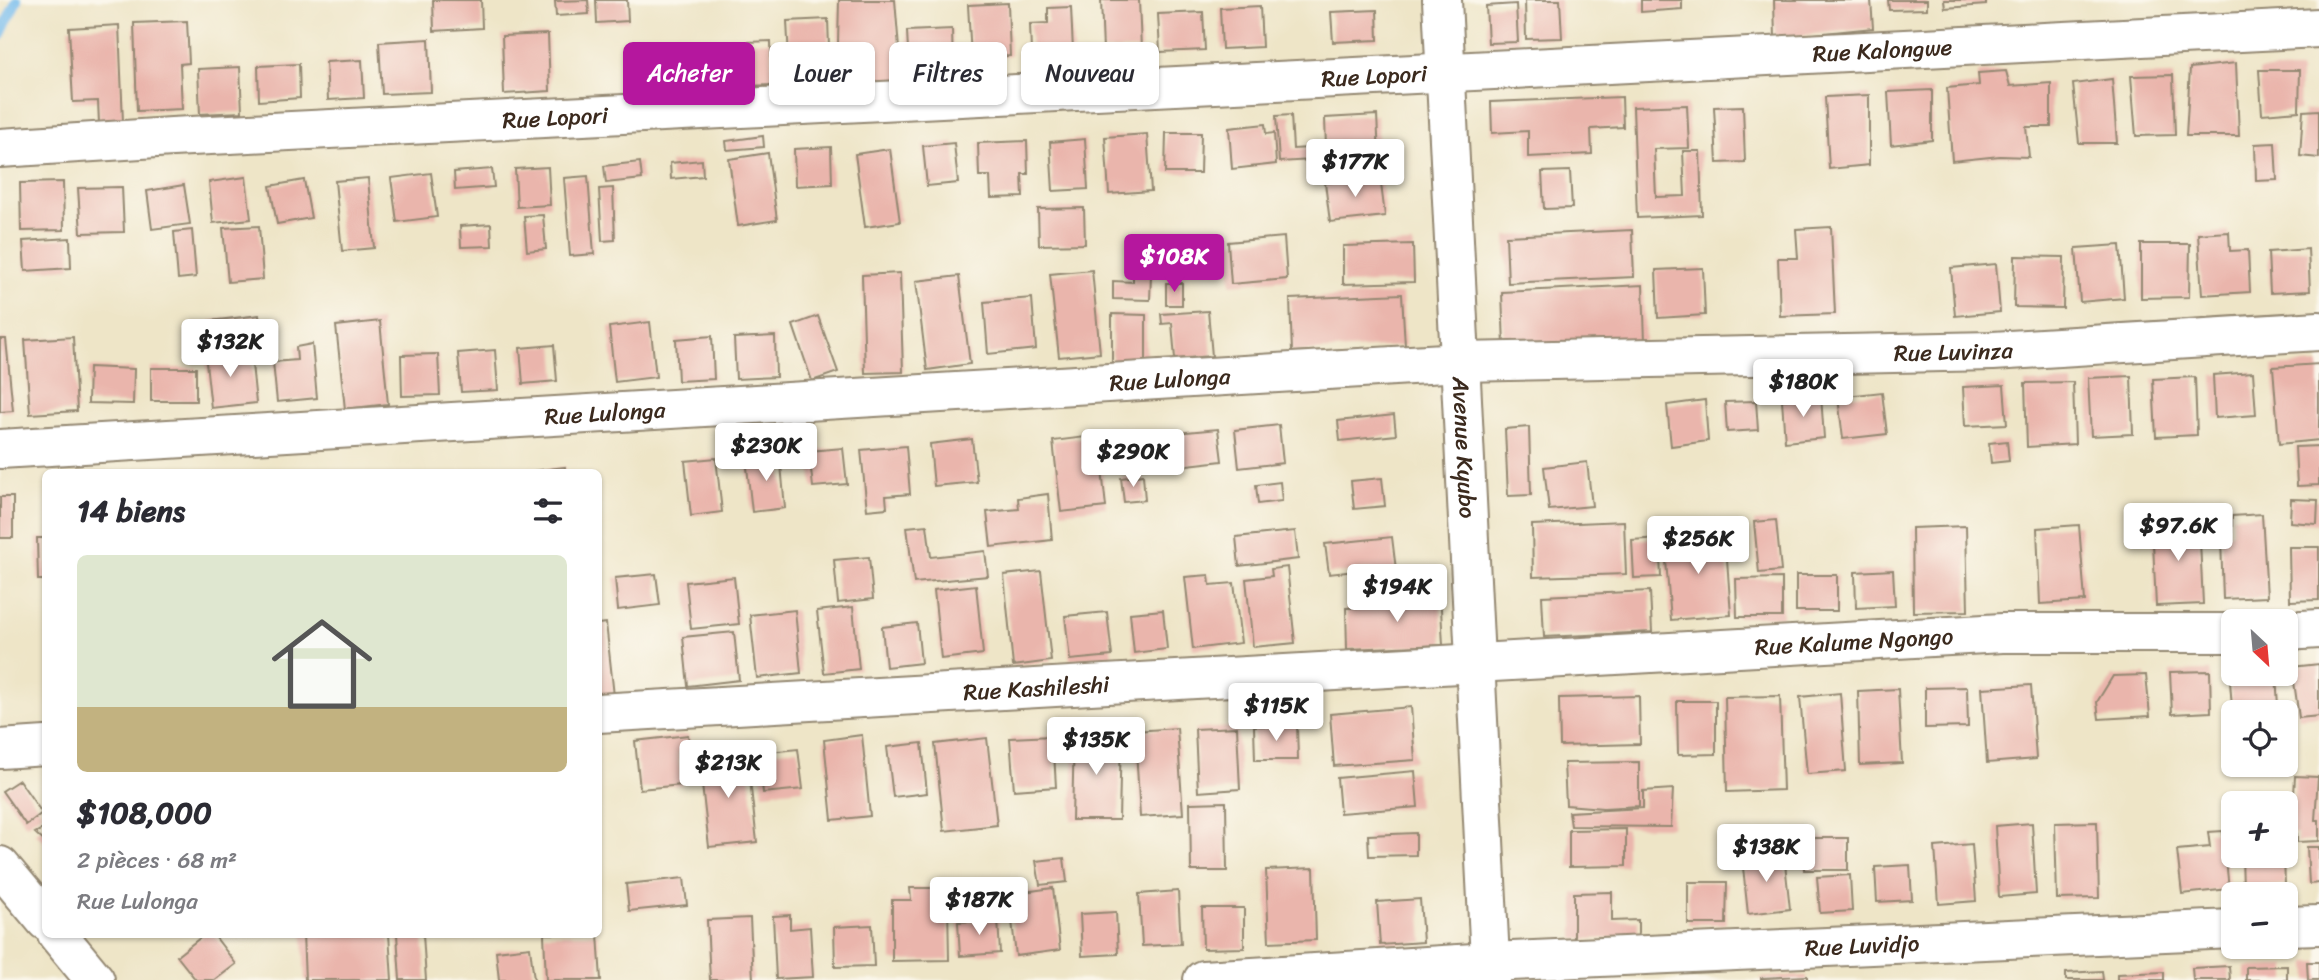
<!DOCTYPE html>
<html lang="fr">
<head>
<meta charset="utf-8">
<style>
  body { margin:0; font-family:Sriracha,sans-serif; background:#f7f7f7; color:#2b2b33; height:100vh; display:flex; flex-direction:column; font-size:26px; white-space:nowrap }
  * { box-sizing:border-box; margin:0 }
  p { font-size:23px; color:#7c7c81 }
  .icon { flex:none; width:38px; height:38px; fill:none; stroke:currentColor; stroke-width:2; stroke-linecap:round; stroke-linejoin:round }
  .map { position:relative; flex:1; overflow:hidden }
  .sheet { position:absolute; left:42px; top:469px; width:560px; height:469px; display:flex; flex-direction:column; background:#fff; border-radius:10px; box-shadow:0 2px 5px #0004 }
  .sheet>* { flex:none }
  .banner { position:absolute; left:623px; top:42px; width:665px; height:63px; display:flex; gap:14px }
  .needle { width:46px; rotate:154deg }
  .fabs { position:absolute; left:2221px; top:609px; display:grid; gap:14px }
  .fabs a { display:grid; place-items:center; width:77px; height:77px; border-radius:10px; background:#fff; box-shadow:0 2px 5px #0004; font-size:35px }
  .price { position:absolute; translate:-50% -60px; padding:0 16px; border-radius:7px; background:#fff; color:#222; font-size:23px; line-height:46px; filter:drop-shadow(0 2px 4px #0008) }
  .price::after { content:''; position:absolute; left:50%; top:42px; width:21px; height:16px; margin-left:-10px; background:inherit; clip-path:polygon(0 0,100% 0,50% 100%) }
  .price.active { background:#b5179e; color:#fff }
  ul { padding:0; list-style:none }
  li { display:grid; align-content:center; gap:14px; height:371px; padding:0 35px }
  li+li { border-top:2px solid #e1e1e2 }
  li span { display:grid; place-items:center; height:217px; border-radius:10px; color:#555 }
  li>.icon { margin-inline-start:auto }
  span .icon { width:126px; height:126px; fill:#fffc; stroke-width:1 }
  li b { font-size:30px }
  h2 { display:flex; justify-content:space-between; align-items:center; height:84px; padding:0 35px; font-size:30px }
  .pill { padding:0 24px; border-radius:10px; background:#fff; box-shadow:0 2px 5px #0004; font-size:24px; line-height:63px }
  .pill.active { background:#b5179e; color:#fff }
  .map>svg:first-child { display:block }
</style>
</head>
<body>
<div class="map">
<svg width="2319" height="980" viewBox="0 0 2319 980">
  <rect width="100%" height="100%" fill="#fbf7ec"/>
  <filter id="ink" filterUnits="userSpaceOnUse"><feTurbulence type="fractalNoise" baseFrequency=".0143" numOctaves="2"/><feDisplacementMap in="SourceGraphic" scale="14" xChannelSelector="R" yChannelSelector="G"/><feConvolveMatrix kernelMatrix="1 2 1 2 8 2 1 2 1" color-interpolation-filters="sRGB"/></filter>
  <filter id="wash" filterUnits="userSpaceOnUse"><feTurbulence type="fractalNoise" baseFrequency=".00686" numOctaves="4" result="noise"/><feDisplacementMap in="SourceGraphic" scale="28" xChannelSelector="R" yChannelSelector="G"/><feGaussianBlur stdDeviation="1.57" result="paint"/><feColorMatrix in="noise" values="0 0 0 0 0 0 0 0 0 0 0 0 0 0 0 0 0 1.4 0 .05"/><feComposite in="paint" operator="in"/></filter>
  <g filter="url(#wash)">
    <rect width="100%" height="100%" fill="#eee5c7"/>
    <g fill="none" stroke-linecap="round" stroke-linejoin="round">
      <!-- stream -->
      <path stroke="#76bced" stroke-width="10" d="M0 36 17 0"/>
    </g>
    <g id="blocks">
      <!-- building -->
      <path fill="#eab5ac" d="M433 0H481L482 28 434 31Z
        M588 0 589 14 556 16 555 1Z
        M596 0H627L628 21 597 23Z
        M839 0H895L902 85 837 88Z
        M1101 0H1139L1141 49 1103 50Z
        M1525 0H1560L1562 38 1526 39Z
        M1641 0H1682V9L1641 12Z
        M1774 0H1871L1873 28 1775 38Z
        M1888 0H1927V9L1889 10Z
        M1944 0H1986V5L1945 8Z
        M1008 3 1010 56 971 57 968 5Z
        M1516 4 1518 42 1488 43 1486 6Z
        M1260 6 1262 47 1222 49 1220 8Z
        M1071 7 1073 51 1031 52 1030 24 1048 23V8Z
        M1377 10 1378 40 1333 42 1331 12Z
        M1203 12 1205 50 1160 52 1158 14Z
        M828 19 830 76 790 78 787 21Z
        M187 21 189 63 180 64 182 109 137 111 134 23Z
        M119 25 123 122 99 123 98 101 73 102 69 28Z
        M952 29 953 67 909 69 907 31Z
        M548 34 550 91 504 94 502 36Z
        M429 39 431 92 382 94 379 42Z
        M771 41 772 85 724 87 722 43Z
        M703 43 704 82 659 84 658 45Z
        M362 60 364 98 328 100 326 62Z
        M2236 63 2239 136H2186L2190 68Z
        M299 64 300 98 259 101 258 66Z
        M240 67 242 112 200 114 198 69Z
        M2259 70H2300L2299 111 2262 114Z
        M2006 71 2010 86 2051 83V127H2026L2029 157 2000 156 1952 161 1947 88 1979 85 1978 73Z
        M2173 75 2175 135 2136 136 2131 76Z
        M2112 79 2117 143H2079L2073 84Z
        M1932 90V140L1891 145 1888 92Z
        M1869 95V165L1829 169 1825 97Z
        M1622 97 1623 127 1591 129 1592 154 1528 157V131L1492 133 1491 102Z
        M1687 105 1689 148 1654 149 1656 197 1685 196 1683 151H1700L1702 215 1637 218 1633 107Z
        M1743 106 1745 162 1717 163 1714 107Z
        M2319 110V158L2300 156 2303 111Z
        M1291 115 1293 149 1326 147 1325 118 1377 115 1379 156 1279 162 1276 116Z
        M1265 124 1266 134 1274 133 1276 164 1232 169 1229 128Z
        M1166 133H1201L1200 173H1165Z
        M1147 134 1151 191 1109 194 1105 137Z
        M763 136 764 147 727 150 726 141Z
        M1085 139 1088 189 1053 191 1050 142Z
        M1027 141 1028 174H1022L1023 197 991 198 990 176H979L978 143Z
        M954 143 958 183 927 186 923 146Z
        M2275 143 2277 180 2256 181 2255 144Z
        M831 147 832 184 795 186 794 149Z
        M890 149 900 222 865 227 855 154Z
        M768 153 777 220 738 226 729 159Z
        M702 160 703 176 671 179 670 163Z
        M640 162 642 179 606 183 604 166Z
        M548 167 550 205 517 207 515 169Z
        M492 169 494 187 455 190 454 172Z
        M1570 171 1572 208 1544 209 1542 172Z
        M431 173 437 217 397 222 391 178Z
        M588 176 594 254 570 256 564 178Z
        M1380 176 1385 216 1330 222 1325 183Z
        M246 177 251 219 213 223 209 182Z
        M368 178 374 248 342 251 335 181Z
        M304 180 311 218 277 224 270 186Z
        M63 182 64 230 21 231 20 183Z
        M184 185 190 224 152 229 147 191Z
        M122 187 124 232 81 233 78 188Z
        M613 188 615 240 602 241 599 189Z
        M1084 208 1085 244 1039 245 1038 209Z
        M543 215 546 249 527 251 524 216Z
        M491 224 492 246 461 247 460 226Z
        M259 226 263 279 228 282 223 228Z
        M1831 227 1835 314 1780 316 1778 258H1798L1796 229Z
        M192 230 196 277 178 279 174 232Z
        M1632 230 1634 277 1508 283 1506 236Z
        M2229 232 2230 251 2248 250 2250 292 2202 295 2198 234Z
        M1284 237 1287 279 1231 284 1228 242Z
        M70 238 71 268 25 271 23 241Z
        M1413 244 1414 282 1343 284V246Z
        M2141 244H2190L2189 297 2141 298Z
        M2120 245 2124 298 2080 302 2076 248Z
        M2308 249 2310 291 2270 293 2268 252Z
        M2015 256 2064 257 2063 308 2014 307Z
        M1996 264 2000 312 1955 316 1951 268Z
        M1703 268 1705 315 1658 318 1656 270Z
        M1092 270 1100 353 1059 357 1050 274Z
        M900 273 903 372 865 373 862 275Z
        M1133 275H1151L1150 300 1113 299V281L1133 282Z
        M959 276 970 364 927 370 916 281Z
        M1166 283H1182V305H1166Z
        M1643 285 1645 341 1504 347 1502 292Z
        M1402 294 1405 346 1292 352 1290 299Z
        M1032 298 1036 349 988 354 984 302Z
        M1208 311 1212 356 1175 359 1172 323 1162 324 1161 314Z
        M1112 314 1146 315V364H1112Z
        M259 315 262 341 212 347 210 321Z
        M818 316 838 372 812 381 793 325Z
        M380 321 388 404 345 409 336 326Z
        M650 322 656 377 615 382 609 327Z
        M712 336 714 379 678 381 676 339Z
        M775 336 776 377 736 379 734 338Z
        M73 337 77 411 30 414 25 340Z
        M0 339H6L13 411 0 412Z
        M312 344 317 398 277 402 273 362 297 360 296 347Z
        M554 345 557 381 523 384 520 348Z
        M244 348 246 364H252L256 403 211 408 205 353Z
        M495 350 498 390 461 392 458 353Z
        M438 354 440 395 402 396 401 355Z
        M2319 364V440L2279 444 2273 367Z
        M89 367 134 369 133 404 88 403Z
        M151 368H196V401H151Z
        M2253 372 2256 415 2215 418 2213 375Z
        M2131 376 2133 434 2091 436 2088 378Z
        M2195 377 2197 435 2156 437 2153 379Z
        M2073 382 2075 444 2027 447 2025 383Z
        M2004 385 2007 424 1965 426 1963 387Z
        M1882 392 1887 434 1843 439 1838 397Z
        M1821 396 1824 438 1785 442 1782 400Z
        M1705 400 1708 441 1671 446 1667 405Z
        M1756 401 1758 430 1727 432 1725 402Z
        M1394 415 1396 435 1340 441 1338 421Z
        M1279 425 1283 463 1239 468 1235 430Z
        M1529 427 1531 495 1508 496 1505 429Z
        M1218 429 1222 461 1179 466 1176 433Z
        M1154 432 1158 464 1118 468 1115 437Z
        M1093 436 1097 471 1102 470 1106 507 1061 512 1053 441Z
        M972 439 977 482 934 486 930 444Z
        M2007 441 2009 461 1991 463 1989 443Z
        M906 446 910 494 886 496 887 508 867 510 861 450Z
        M2319 446V485L2297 486 2295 447Z
        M843 448 847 484 813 487 809 451Z
        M780 454 785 508 752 512 746 458Z
        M716 458 722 512 691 516 685 461Z
        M1587 462 1592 506 1549 510 1544 467Z
        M565 467V472H534V471Z
        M1143 475 1145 500 1124 502 1121 478Z
        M1382 478 1385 506 1354 509 1351 481Z
        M1280 482 1282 501 1258 504 1256 485Z
        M1048 494 1052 540 991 547 987 512 1019 509 1018 498Z
        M0 497H13V538H0Z
        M2291 499 2318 500 2317 524 2290 522Z
        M2262 514 2267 597 2223 599 2221 538 2232 532V516Z
        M1776 520 1781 571 1759 573 1754 522Z
        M2199 520 2203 604 2156 606 2152 522Z
        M1624 521 1626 574 1533 577 1532 525Z
        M927 525 931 557 985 551 988 576 914 583 907 527Z
        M2079 525 2085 601 2040 604 2037 528Z
        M1966 526 1968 611 1913 612 1912 528Z
        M1295 531 1298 559 1239 566 1236 537Z
        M1725 531 1731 615 1671 620 1664 537Z
        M1392 537 1397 578 1376 580 1374 569 1329 574 1325 544Z
        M37 538H46V580H38Z
        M1659 538 1661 577 1634 578 1632 540Z
        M2289 547H2319V600L2290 601Z
        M869 557 873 599 838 603 834 560Z
        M1287 567 1295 643 1253 647 1246 579 1272 576 1271 569Z
        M1893 570 1895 606 1856 608 1855 572Z
        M1041 571 1051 661 1013 666 1004 575Z
        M656 574 660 605 618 610 615 578Z
        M1209 575 1210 585 1234 583 1241 643 1193 649 1185 577Z
        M1796 575H1837V611H1796Z
        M734 577 739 624 691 629 686 582Z
        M1782 578V617H1737L1736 579Z
        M976 585 983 654 941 659 934 590Z
        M1440 591 1443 645 1347 649 1346 608 1406 605 1405 593Z
        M1650 591 1652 632 1544 637 1542 596Z
        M853 607 859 669 824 673 817 611Z
        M795 610 801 673 757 678 750 615Z
        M1163 610 1167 649 1134 653 1130 613Z
        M1107 612 1112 656 1070 660 1065 616Z
        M606 623 614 696 598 698V624Z
        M917 623 921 663 886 667 882 627Z
        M734 632 739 680 688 686 683 637Z
        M2319 664V716L2299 718 2292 667Z
        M2229 668H2233V674H2276L2278 706 2232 708Z
        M2210 671 2211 712 2172 714 2170 672Z
        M2146 675 2150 716 2099 719 2097 702 2113 676Z
        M2031 685 2036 759 1987 763 1982 688Z
        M1967 687 1968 727 1925 728V688Z
        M1898 689 1902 763 1860 765 1858 691Z
        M1840 693 1846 771 1807 774 1800 697Z
        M1639 696 1640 744 1560 746 1559 698Z
        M1780 696 1783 790 1727 792 1725 697Z
        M1677 701H1716V754L1678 755Z
        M1411 707 1415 760 1334 766 1330 714Z
        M1297 725 1298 760H1255L1254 726Z
        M1237 727 1240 789 1198 792 1195 729Z
        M1177 728 1183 814 1140 817 1135 731Z
        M1074 734 1121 735 1119 820H1072Z
        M688 735 691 752 678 753 682 785 640 789 635 741Z
        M862 735 870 816 832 820 824 740Z
        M1053 736 1056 787 1014 790 1010 738Z
        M987 738 997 825 944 831 935 744Z
        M922 743 927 793 893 797 887 747Z
        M798 749 803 789 763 793 759 753Z
        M747 753 757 842 709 847 699 758Z
        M1639 762V806L1603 808 1566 805 1564 763Z
        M1415 771 1418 807 1340 813 1337 778Z
        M2295 776 2318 777 2315 820H2319V841L2297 842V834L2292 833Z
        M19 780 42 813 26 825 2 791Z
        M1673 789 1671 827 1571 826 1569 812 1643 808V791Z
        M1226 802 1227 871H1191L1190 803Z
        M2097 822 2099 898 2057 899 2055 823Z
        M2032 823 2036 894 1999 897 1995 826Z
        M46 827V843L35 833Z
        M1626 829V866L1569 867V830Z
        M2223 831 2229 889 2182 894 2177 850 2210 847 2208 832Z
        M1416 833V855L1369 856 1368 835Z
        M1804 838H1848V870H1804Z
        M1972 844 1976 901 1939 904 1935 847Z
        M2307 847H2319V883L2309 884Z
        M1784 854 1790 909 1748 914 1742 858Z
        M2242 856H2284L2285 885 2243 887Z
        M1064 858 1067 882 1040 885 1036 861Z
        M1910 865 1912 900 1877 902 1875 867Z
        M1314 868 1316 940 1269 942 1266 870Z
        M1850 875 1852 911 1820 913 1817 877Z
        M684 878 687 905 629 911 626 884Z
        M1688 882H1727L1726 924H1688Z
        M910 888H933V904H948L949 960 892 961V900H911Z
        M1053 888 1060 950 1016 956 1009 894Z
        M1178 891 1181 944 1142 946 1139 894Z
        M1612 892V921L1638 920V938L1574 939V893Z
        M1420 899 1423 942 1380 945 1377 902Z
        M1202 908H1244V948L1203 949Z
        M1116 912 1118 954 1082 956 1080 914Z
        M790 915V929L810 927 813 977 776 979 773 916Z
        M750 918 753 980H710L707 920Z
        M998 919 1000 953 960 956 958 922Z
        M872 925 874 966 835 967 834 927Z
        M205 934H213L236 964 215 980H196L177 956Z
        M303 934H389L392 980H305Z
        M397 934H423L426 980H400Z
        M544 934H598L601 980H546Z
        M530 947 534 980H499L496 951Z
        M2307 962H2319V980H2308Z
        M2229 966 2230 980H2193L2192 968Z
        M2287 966V980H2246V967Z
        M2102 971 2103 980H2066V973Z
        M2164 972V980H2117V974Z
        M1807 976V980H1761V978Z"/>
    </g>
  </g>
  <g filter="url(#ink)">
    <use href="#blocks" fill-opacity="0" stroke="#948872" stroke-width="2"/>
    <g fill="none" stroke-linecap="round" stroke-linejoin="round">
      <!-- minor casing -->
      <g stroke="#948872" stroke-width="42">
        <g id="minor">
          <path id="s1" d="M1442 0 1491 980"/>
          <path id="s2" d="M0 148 172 137 2319 28"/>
          <path id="s3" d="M0 449 1461 362 1993 351 2319 331"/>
          <path d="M2286 631 2319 629"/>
          <path id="s4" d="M598 713 2002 633H2233"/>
          <path d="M0 749 46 746"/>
          <path d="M2286 926 2319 925"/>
          <path id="s5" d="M1203 980 1490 962 2233 929"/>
        </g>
      </g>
      <!-- tertiary casing -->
      <g stroke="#948872" stroke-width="42">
        <path id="tertiary" d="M0 866 46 921
          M57 934 95 980"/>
      </g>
      <!-- minor -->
      <use href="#minor" stroke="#fff" stroke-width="38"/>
      <!-- tertiary -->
      <use href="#tertiary" stroke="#fff" stroke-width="38"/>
    </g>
  </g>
  <g text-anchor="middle" stroke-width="5" stroke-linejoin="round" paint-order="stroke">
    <!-- street labels -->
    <g font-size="23" fill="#3b2a1e" stroke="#fbf7ec">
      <text dy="8" stroke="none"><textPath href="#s2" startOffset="1885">Rue Kalongwe</textPath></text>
      <text dy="8" stroke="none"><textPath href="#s2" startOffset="1376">Rue Lopori</textPath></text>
      <text dy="8" stroke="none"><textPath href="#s2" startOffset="556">Rue Lopori</textPath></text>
      <text dy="8" stroke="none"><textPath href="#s3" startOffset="1956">Rue Luvinza</textPath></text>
      <text dy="8" stroke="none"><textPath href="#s3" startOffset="1172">Rue Lulonga</textPath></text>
      <text dy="8" stroke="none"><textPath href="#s3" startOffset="606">Rue Lulonga</textPath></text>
      <text dy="8" stroke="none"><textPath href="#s1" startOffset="448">Avenue Kyubo</textPath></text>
      <text dy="8" stroke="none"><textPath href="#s4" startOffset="1258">Rue Kalume Ngongo</textPath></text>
      <text dy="8" stroke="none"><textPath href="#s4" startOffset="439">Rue Kashileshi</textPath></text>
      <text dy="8" stroke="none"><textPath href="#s5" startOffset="660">Rue Luvidjo</textPath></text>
    </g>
  </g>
</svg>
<div class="fabs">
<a><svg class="needle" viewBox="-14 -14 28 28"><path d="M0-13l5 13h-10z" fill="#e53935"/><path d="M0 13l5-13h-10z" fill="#7c7c81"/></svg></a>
<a><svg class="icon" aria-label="locate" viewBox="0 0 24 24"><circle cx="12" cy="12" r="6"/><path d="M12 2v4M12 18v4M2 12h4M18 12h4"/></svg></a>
<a>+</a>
<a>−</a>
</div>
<b class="price" style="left:1355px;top:199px">$177K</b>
<b class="price active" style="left:1174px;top:294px">$108K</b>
<b class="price" style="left:230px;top:379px">$132K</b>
<b class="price" style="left:1803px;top:419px">$180K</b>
<b class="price" style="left:766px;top:483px">$230K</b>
<b class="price" style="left:1133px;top:489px">$290K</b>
<b class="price" style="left:2178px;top:563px">$97.6K</b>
<b class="price" style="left:1698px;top:576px">$256K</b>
<b class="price" style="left:1397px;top:624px">$194K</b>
<b class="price" style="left:1276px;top:743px">$115K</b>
<b class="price" style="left:1096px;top:777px">$135K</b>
<b class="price" style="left:728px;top:800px">$213K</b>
<b class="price" style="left:1766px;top:884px">$138K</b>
<b class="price" style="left:979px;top:937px">$187K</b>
<div class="banner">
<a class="pill active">Acheter</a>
<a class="pill">Louer</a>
<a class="pill">Filtres</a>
<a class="pill">Nouveau</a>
</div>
<section class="sheet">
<h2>14 biens<svg class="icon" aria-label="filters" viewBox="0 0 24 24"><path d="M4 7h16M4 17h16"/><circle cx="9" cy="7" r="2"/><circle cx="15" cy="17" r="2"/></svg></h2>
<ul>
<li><span style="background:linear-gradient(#dfe7d0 70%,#c2b280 0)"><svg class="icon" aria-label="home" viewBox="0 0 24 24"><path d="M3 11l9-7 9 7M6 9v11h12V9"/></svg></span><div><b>$108,000</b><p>2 pièces · 68 m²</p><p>Rue Lulonga</p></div></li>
</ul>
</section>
</div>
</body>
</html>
